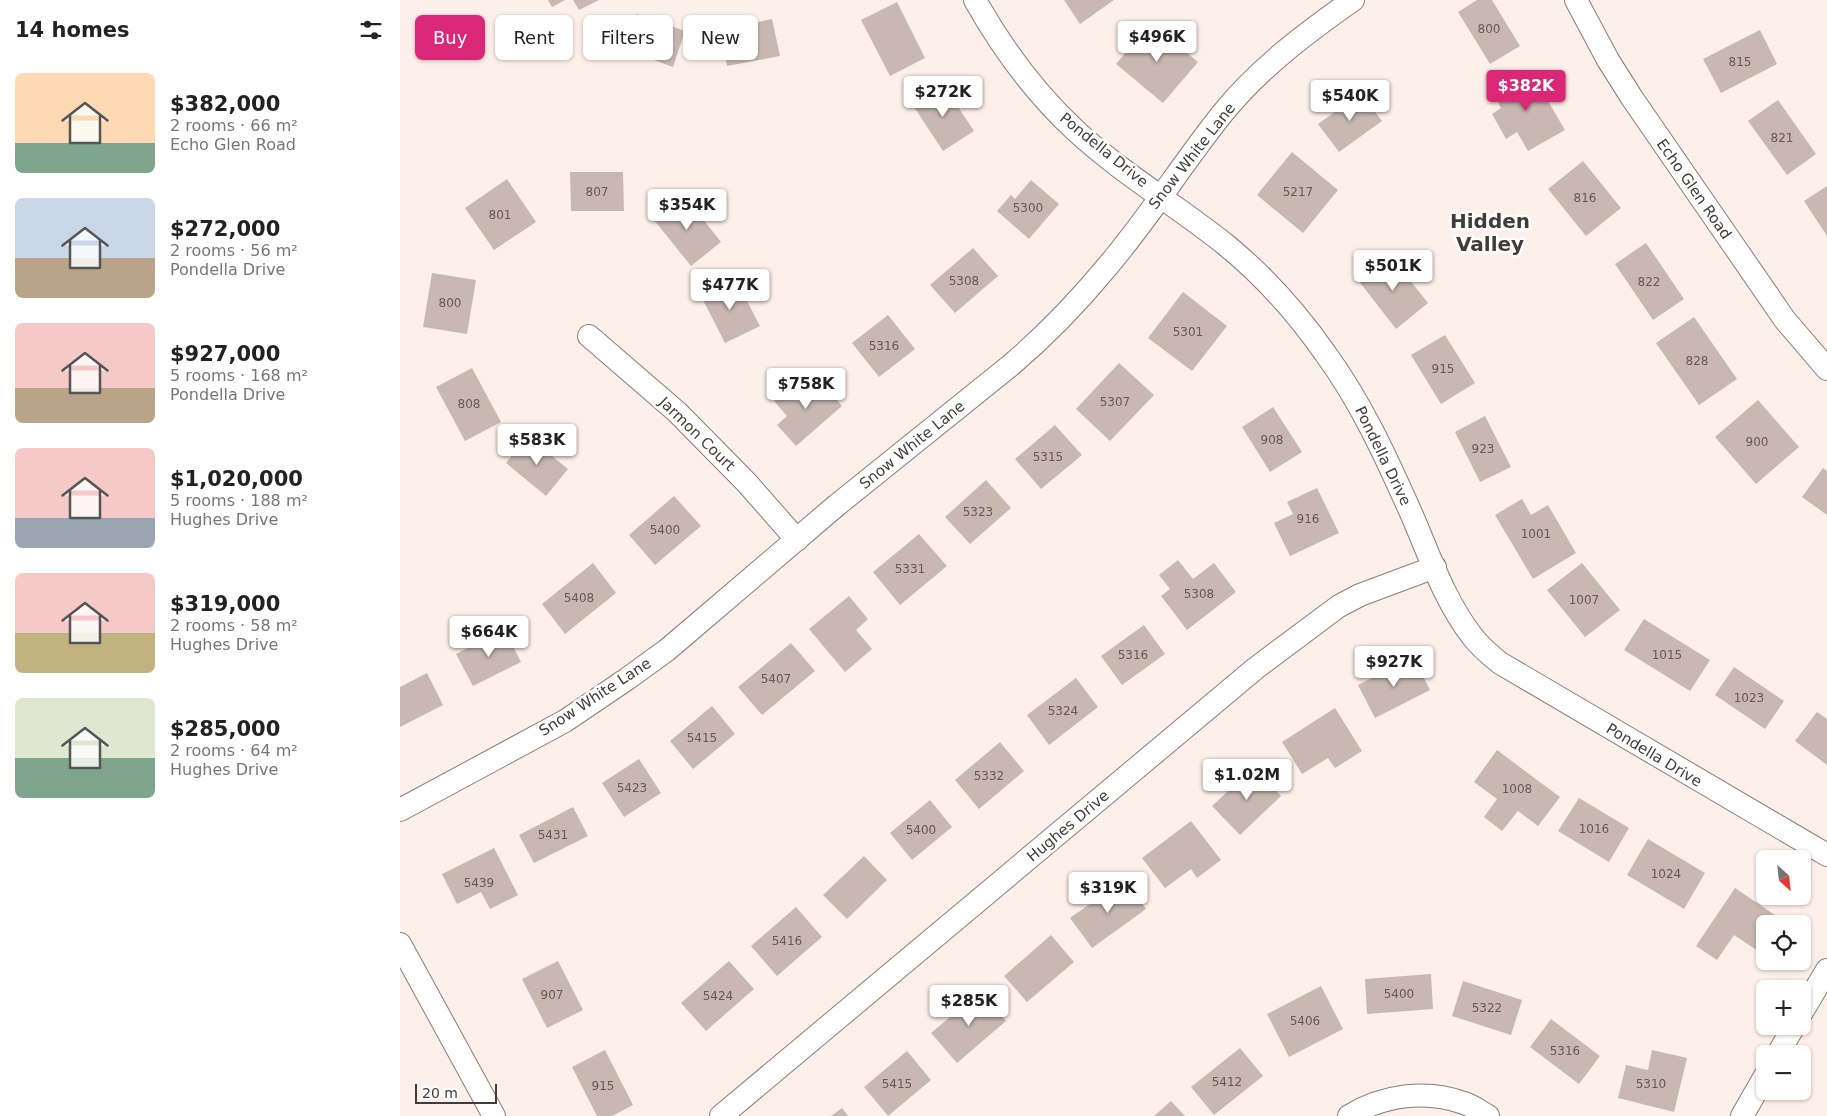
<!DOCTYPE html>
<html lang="en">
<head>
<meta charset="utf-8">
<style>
  body { margin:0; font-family:"DejaVu Sans",sans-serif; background:#f6f6f6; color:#222; height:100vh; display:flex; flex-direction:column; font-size:19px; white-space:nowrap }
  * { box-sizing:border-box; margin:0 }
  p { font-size:16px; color:#767676 }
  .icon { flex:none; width:28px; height:28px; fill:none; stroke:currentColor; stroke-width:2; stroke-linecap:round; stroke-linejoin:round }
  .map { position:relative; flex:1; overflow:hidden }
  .details { display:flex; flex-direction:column; background:#fff; width:400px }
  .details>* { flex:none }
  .banner { position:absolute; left:15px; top:15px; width:475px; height:45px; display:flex; gap:10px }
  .needle { width:32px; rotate:153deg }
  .tools { position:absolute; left:1356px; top:850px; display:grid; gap:10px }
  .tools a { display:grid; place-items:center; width:55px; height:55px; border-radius:8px; background:#fff; box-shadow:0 1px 4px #0004; font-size:25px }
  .scale { position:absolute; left:15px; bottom:12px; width:82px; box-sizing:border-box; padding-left:5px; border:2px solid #423b38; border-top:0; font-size:14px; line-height:18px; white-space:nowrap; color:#423b38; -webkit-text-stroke:4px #fff; paint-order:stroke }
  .price { position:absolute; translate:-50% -42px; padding:0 11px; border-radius:5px; background:#fff; color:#222; font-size:16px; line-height:32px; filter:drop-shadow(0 1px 2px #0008) }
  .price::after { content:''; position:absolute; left:50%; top:30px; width:15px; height:11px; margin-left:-8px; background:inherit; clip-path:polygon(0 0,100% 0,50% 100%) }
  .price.active { background:#db2777; color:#fff }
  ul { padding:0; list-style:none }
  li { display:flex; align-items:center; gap:15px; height:125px; padding:0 15px }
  li span { display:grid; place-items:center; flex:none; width:140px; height:100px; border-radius:8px; color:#555 }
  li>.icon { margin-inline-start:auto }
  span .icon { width:60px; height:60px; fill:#fffc; stroke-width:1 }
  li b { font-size:21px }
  h2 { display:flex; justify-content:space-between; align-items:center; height:60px; padding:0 15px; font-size:21px }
  .chip { padding:0 18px; border-radius:8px; background:#fff; box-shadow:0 1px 4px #0004; font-size:18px; line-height:45px }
  .chip.active { background:#db2777; color:#fff }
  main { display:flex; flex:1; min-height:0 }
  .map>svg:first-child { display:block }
</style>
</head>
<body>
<main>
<section class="details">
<h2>14 homes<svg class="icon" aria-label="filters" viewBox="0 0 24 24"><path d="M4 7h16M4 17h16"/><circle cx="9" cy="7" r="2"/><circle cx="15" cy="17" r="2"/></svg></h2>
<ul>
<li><span style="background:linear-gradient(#ffd9b3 70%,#7fa58c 0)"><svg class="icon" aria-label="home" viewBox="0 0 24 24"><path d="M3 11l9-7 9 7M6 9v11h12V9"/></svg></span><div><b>$382,000</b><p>2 rooms · 66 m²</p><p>Echo Glen Road</p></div></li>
<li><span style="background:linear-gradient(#c9d6e8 60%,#b9a48a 0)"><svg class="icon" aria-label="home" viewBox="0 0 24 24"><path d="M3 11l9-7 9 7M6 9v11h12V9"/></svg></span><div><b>$272,000</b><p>2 rooms · 56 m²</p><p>Pondella Drive</p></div></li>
<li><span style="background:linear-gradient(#f6c9c9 65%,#b9a48a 0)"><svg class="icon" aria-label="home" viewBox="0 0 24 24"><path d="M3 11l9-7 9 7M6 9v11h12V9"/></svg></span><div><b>$927,000</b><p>5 rooms · 168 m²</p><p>Pondella Drive</p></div></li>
<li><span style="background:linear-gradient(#f6c9c9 70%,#9aa5b1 0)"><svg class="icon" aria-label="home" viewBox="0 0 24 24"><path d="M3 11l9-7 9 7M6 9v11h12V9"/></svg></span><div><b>$1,020,000</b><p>5 rooms · 188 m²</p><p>Hughes Drive</p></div></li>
<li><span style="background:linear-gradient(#f6c9c9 60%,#c2b280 0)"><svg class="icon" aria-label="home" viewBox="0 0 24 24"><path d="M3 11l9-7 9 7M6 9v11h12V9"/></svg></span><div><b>$319,000</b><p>2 rooms · 58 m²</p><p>Hughes Drive</p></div></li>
<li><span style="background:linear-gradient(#dfe7d0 60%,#7fa58c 0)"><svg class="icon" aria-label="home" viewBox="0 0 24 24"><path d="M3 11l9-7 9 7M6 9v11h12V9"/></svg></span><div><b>$285,000</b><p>2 rooms · 64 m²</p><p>Hughes Drive</p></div></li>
</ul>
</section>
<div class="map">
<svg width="1427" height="1116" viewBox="0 0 1427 1116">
  <rect width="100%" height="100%" fill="#fdefe9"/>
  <!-- building -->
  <path fill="#c8b8b0" d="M148 0H165L152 7Z
    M173 0H199L179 10Z
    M664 0H714L680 24Z
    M1077 0H1092L1120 46 1090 64 1058 12Z
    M497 2 525 58 490 76 461 20Z
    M236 14 285 31 273 67 224 49Z
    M372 19 380 56 327 66 320 30Z
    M751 23 798 62 763 103 716 64Z
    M1360 30 1377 64 1321 93 1303 59Z
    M1130 70 1165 130 1128 151 1117 132 1106 139 1092 114 1101 108 1092 92Z
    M543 84 574 131 543 151 512 104Z
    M961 93 982 121 939 152 918 124Z
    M1378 100 1416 154 1387 175 1348 121Z
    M892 152 938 190 903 233 857 195Z
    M1183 161 1221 208 1186 236 1148 189Z
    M170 172H223L224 211H171Z
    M107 179 136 222 94 250 65 208Z
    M631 180 659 204 629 239 597 211 611 195 615 199Z
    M1427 186V236L1404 201Z
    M284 195 321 242 291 266 254 220Z
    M1246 243 1284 299 1253 320 1215 264Z
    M573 248 598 276 555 313 530 285Z
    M990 255 1028 303 996 329 958 280Z
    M32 273 76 280 67 334 23 327Z
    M335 278 360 326 325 343 301 296Z
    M783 292 827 326 792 371 748 338Z
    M488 315 515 349 479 377 452 343Z
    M1294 317 1337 379 1299 405 1256 343Z
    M1045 335 1075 383 1041 404 1011 355Z
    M719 363 754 395 710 441 676 409Z
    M72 368 101 422 65 441 36 387Z
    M417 377 442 406 396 446 377 425 387 416 374 401 393 384 400 392Z
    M1358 400 1399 447 1356 484 1315 437Z
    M873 407 902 452 870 472 842 427Z
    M1085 416 1111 467 1080 482 1055 432Z
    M655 425 682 455 641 489 615 459Z
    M127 436 168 469 146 496 106 463Z
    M1423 468 1427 471V515L1402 497Z
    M586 480 611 508 570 544 545 517Z
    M917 488 939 533 890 556 874 523 893 514 887 502Z
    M274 496 301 526 255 565 229 535Z
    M1122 499 1131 515 1148 505 1176 553 1133 579 1095 515Z
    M519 534 547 566 500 605 473 572Z
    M778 560 793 579 814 563 836 592 787 630 761 596 770 589 759 575Z
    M193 563 216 593 165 634 142 604Z
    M1182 563 1220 610 1185 637 1147 590Z
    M449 596 468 619 456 630 472 649 445 672 409 629Z
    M1244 619 1310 660 1290 691 1224 650Z
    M744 625 765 654 722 685 701 656Z
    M104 629 121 662 73 686 56 654Z
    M391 643 415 671 362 715 338 687Z
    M1013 657 1030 690 975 718 958 685Z
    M1334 667 1384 701 1365 729 1315 695Z
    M27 673 43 705 0 727V687Z
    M676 678 698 707 649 745 627 715Z
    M312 706 335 734 293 769 270 741Z
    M935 708 962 751 935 768 928 758 902 774 882 742Z
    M1417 712 1427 719V765L1395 741Z
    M600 742 624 771 579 809 555 780Z
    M1097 750 1160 797 1138 826 1118 811 1102 831 1084 817 1097 799 1074 782Z
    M239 759 261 793 224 817 202 783Z
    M854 767 881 796 840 835 812 806Z
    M1179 798 1229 828 1209 862 1158 831Z
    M530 800 552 827 512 860 490 833Z
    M173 807 188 836 134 863 119 835Z
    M791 821 821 860 797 878 791 869 765 888 742 858Z
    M1248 839 1305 873 1284 909 1227 875Z
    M94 848 118 895 90 909 81 892 57 904 42 874Z
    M464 856 487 880 447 919 423 895Z
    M725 879 746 909 692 948 670 918Z
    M1335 888 1388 924H1365L1364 955 1334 935 1317 960 1296 946Z
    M396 907 422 937 377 976 351 946Z
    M651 935 674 962 627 1002 604 976Z
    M158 961 183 1010 147 1028 122 979Z
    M329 961 354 989 306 1031 281 1003Z
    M1031 974 1033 1009 967 1014 965 979Z
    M1063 981 1122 1000 1111 1035 1052 1016Z
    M921 986 943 1029 889 1057 867 1014Z
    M581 991 606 1021 557 1063 531 1033Z
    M1151 1019 1200 1056 1179 1084 1130 1047Z
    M840 1048 863 1076 814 1115 791 1087Z
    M205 1050 233 1105 212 1116H197L172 1067Z
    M1252 1050 1287 1058 1274 1112 1218 1098 1226 1065 1248 1070Z
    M507 1051 531 1080 488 1116 464 1087Z
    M771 1101 785 1116H754Z
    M442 1108 448 1116H431Z"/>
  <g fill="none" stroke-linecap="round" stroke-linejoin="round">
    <!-- street casing -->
    <g stroke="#8b7c75" stroke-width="24">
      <path id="street" d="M575 0C602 48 634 92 675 130 720 172 777 206 826 245 864 276 897 313 925 353 961 402 986 457 1011 513 1029 554 1044 600 1072 636 1080 647 1090 655 1100 663L1427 855
        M1176 0 1208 60 1232 98 1385 320 1427 369
        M189 336 277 412 347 483 397 540
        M0 810 165 721 227 679 267 650 437 505 611 365C645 336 677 303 706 268 748 219 782 164 822 114 858 69 906 33 953 0
        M0 944 94 1116
        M1402 1012 1427 970
        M1378 1054 1394 1026
        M321 1116 856 668 939 606 960 595 1035 567
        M949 1116C983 1095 1026 1089 1064 1103 1073 1106 1081 1112 1088 1116
        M1342 1116 1365 1076"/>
    </g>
    <!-- street -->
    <use href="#street" stroke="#fff" stroke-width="22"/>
  </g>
  <g text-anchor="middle" stroke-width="5" stroke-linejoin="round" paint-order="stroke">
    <!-- number labels -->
    <g font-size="12" fill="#645a56">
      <text x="1089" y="33">800</text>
      <text x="1340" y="66">815</text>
      <text x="1382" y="142">821</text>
      <text x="197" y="196">807</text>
      <text x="898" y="196">5217</text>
      <text x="1185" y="202">816</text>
      <text x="628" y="212">5300</text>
      <text x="100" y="219">801</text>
      <text x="564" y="285">5308</text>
      <text x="1249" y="286">822</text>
      <text x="50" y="307">800</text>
      <text x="788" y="336">5301</text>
      <text x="484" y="350">5316</text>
      <text x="1297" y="365">828</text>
      <text x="1043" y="373">915</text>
      <text x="715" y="406">5307</text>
      <text x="69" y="408">808</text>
      <text x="872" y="444">908</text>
      <text x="1357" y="446">900</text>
      <text x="1083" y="453">923</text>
      <text x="648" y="461">5315</text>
      <text x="578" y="516">5323</text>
      <text x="908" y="523">916</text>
      <text x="265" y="534">5400</text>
      <text x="1136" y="538">1001</text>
      <text x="510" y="573">5331</text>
      <text x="799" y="598">5308</text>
      <text x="179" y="602">5408</text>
      <text x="1184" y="604">1007</text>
      <text x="733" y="659">5316</text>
      <text x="1267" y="659">1015</text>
      <text x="376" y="683">5407</text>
      <text x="1349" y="702">1023</text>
      <text x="663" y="715">5324</text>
      <text x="302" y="742">5415</text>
      <text x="589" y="780">5332</text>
      <text x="232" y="792">5423</text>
      <text x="1117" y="793">1008</text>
      <text x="1194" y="833">1016</text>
      <text x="521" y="834">5400</text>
      <text x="153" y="839">5431</text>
      <text x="1266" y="878">1024</text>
      <text x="79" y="887">5439</text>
      <text x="387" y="945">5416</text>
      <text x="999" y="998">5400</text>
      <text x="152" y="999">907</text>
      <text x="318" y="1000">5424</text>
      <text x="1087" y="1012">5322</text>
      <text x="905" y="1025">5406</text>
      <text x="1165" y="1055">5316</text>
      <text x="827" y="1086">5412</text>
      <text x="497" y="1088">5415</text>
      <text x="1251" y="1088">5310</text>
      <text x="203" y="1090">915</text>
    </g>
    <!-- street labels -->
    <g font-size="15" fill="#423b38" stroke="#fff">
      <text transform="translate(704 150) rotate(39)" y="5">Pondella Drive</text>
      <text transform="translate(792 156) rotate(-52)" y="5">Snow White Lane</text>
      <text transform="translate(1294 189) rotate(55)" y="5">Echo Glen Road</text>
      <text transform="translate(297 434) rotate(44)" y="5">Jarmon Court</text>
      <text transform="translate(512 445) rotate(-39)" y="5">Snow White Lane</text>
      <text transform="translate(983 456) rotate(64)" y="5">Pondella Drive</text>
      <text transform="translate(195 697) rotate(-33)" y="5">Snow White Lane</text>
      <text transform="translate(1254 755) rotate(31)" y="5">Pondella Drive</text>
      <text transform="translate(668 826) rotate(-40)" y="5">Hughes Drive</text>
    </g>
    <!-- district labels -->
    <g font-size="20" font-weight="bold" fill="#423b38" stroke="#fff">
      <text x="1090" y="228">Hidden<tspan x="1090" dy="23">Valley</tspan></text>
    </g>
  </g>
</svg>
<div class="tools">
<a><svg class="needle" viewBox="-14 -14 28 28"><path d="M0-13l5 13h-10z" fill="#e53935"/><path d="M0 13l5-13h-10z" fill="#767676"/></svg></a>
<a><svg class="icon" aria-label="locate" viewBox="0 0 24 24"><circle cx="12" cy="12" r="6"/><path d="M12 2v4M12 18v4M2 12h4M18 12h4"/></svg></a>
<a>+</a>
<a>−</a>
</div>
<div class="scale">20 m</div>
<b class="price" style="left:757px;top:63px">$496K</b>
<b class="price active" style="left:1126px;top:112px">$382K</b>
<b class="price" style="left:543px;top:118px">$272K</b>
<b class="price" style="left:950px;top:122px">$540K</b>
<b class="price" style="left:287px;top:231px">$354K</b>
<b class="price" style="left:993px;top:292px">$501K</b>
<b class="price" style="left:330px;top:311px">$477K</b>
<b class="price" style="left:406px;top:410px">$758K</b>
<b class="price" style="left:137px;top:466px">$583K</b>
<b class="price" style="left:89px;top:658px">$664K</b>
<b class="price" style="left:994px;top:688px">$927K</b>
<b class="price" style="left:847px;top:801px">$1.02M</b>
<b class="price" style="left:708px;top:914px">$319K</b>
<b class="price" style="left:569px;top:1027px">$285K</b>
<div class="banner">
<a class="chip active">Buy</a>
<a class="chip">Rent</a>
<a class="chip">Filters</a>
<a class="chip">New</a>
</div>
</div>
</main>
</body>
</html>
